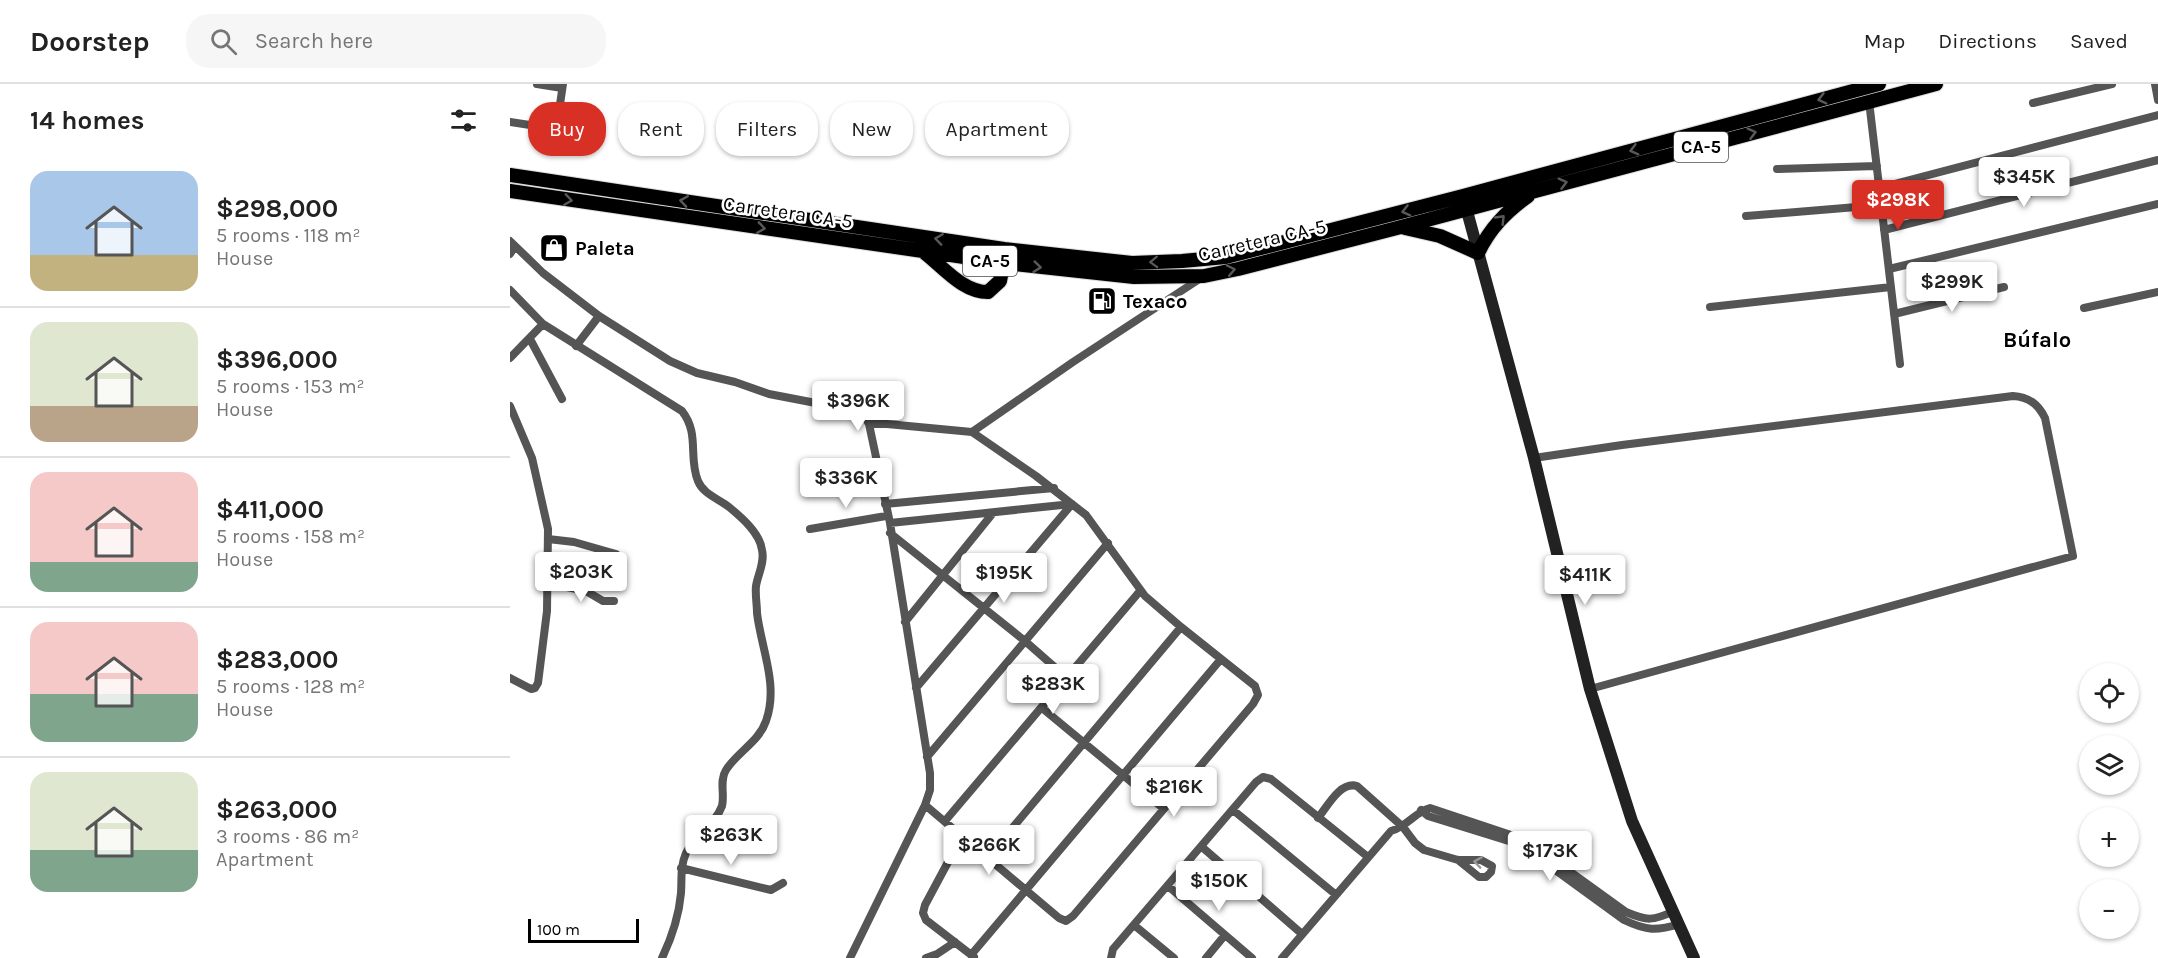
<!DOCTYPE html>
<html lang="en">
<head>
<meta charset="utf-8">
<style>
  body { margin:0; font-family:Karla,sans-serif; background:#f6f6f6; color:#222; height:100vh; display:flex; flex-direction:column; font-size:22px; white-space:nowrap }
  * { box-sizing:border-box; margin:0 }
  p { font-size:20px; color:#767676 }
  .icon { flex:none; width:33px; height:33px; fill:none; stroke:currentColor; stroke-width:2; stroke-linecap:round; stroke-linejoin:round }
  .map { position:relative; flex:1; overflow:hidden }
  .sheet { display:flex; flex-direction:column; background:#fff; width:510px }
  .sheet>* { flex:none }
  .banner { position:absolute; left:18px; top:18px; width:570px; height:54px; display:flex; gap:12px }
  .controls { position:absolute; left:1569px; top:579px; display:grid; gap:12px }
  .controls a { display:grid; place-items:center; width:60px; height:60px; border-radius:50%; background:#fff; box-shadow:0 2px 4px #0004; font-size:30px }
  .scale { position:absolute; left:18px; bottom:15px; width:111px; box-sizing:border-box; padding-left:6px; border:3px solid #000; border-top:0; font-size:16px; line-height:21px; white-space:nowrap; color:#000; -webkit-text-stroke:4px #fff; paint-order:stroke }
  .price { position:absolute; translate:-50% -51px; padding:0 14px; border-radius:6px; background:#fff; color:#222; font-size:20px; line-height:39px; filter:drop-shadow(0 2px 3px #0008) }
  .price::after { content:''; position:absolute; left:50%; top:36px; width:18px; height:14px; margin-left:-9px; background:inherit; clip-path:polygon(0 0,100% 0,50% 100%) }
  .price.active { background:#d93025; color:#fff }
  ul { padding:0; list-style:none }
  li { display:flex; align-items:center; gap:18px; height:150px; padding:0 30px }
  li+li { border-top:2px solid #e0e0e0 }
  li span { display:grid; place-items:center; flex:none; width:168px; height:120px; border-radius:18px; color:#555 }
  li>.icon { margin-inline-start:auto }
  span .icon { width:72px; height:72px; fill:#fffc; stroke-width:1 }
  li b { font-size:26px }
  h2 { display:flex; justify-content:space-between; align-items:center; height:72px; padding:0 30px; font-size:26px }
  .chip { padding:0 21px; border-radius:24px; background:#fff; box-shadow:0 2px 4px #0004; font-size:21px; line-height:54px }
  .chip.active { background:#d93025; color:#fff }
  header { display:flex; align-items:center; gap:36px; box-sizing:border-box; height:84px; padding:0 30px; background:#fff; border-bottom:2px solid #e0e0e0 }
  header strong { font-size:28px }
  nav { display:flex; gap:33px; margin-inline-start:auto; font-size:21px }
  .search { width:420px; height:54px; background:#f6f6f6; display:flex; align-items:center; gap:15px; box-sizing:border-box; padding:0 21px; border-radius:24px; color:#767676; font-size:22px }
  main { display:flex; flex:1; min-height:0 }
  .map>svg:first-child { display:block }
</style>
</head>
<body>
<header>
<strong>Doorstep</strong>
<div class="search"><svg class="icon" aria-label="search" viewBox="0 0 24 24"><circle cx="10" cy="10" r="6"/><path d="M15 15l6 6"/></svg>Search here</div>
<nav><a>Map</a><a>Directions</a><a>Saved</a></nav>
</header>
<main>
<section class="sheet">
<h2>14 homes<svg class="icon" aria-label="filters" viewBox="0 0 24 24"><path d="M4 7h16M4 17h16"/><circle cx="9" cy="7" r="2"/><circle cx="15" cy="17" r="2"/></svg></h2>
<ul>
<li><span style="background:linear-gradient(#a9c7e8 70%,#c2b280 0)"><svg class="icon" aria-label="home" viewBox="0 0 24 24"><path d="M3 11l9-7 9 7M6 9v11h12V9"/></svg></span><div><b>$298,000</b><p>5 rooms · 118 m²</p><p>House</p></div></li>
<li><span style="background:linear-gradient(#dfe7d0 70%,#b9a48a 0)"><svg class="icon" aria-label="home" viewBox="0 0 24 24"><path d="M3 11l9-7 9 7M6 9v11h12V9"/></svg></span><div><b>$396,000</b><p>5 rooms · 153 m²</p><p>House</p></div></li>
<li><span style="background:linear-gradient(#f6c9c9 75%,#7fa58c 0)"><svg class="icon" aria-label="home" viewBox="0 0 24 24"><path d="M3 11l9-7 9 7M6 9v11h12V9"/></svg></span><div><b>$411,000</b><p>5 rooms · 158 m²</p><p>House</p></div></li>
<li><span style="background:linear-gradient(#f6c9c9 60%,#7fa58c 0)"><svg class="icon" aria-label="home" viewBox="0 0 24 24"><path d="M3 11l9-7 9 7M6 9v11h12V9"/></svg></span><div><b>$283,000</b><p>5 rooms · 128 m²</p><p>House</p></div></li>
<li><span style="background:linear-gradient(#dfe7d0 65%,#7fa58c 0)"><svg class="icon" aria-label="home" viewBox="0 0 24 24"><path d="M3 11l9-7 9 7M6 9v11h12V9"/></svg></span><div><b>$263,000</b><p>3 rooms · 86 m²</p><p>Apartment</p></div></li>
</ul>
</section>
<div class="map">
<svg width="1648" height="874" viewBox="0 0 1648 874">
  <rect width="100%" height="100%" fill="#fff"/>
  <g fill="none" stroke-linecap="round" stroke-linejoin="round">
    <!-- trunk casing -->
    <g stroke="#dbdbdb" stroke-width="16">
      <path id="trunk" d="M0 91 494 165 622 179 672 177 716 173 953 112 1369 0
        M0 107 495 179 624 193 694 192 728 185 887 144 1426 0
        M895 144 930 152 968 169C980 144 996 128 1018 112
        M415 169C434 184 453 208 478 208L490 197 495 172"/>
    </g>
    <!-- minor -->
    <path stroke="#555" stroke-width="8" d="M27 0 52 4
      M1645 0 1648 16
      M1359 17 1390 280
      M1523 19 1602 0
      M0 38 46 45
      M43 68 53 0
      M1267 85 1367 82
      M1369 104 1648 31
      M1236 132 1371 121
      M1374 146 1648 76
      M0 157 33 189 89 232 160 277 187 289 225 298 259 310 337 325 355 333 359 340H377L462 348 563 278 691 194
      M0 170 5 162
      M1379 185 1648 120
      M0 206 33 240 0 274
      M1200 223 1381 203
      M1574 224 1648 208
      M1384 230 1494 203
      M33 240 172 327C190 350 178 373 188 397 193 410 209 415 219 423 231 433 250 449 252 466 255 478 248 490 246 502 245 510 247 520 247 529 251 564 269 601 256 637 249 658 227 668 216 686 209 697 215 710 212 722 205 741 183 753 176 769 170 783 172 794 171 809 169 832 162 853 152 874
      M20 255 52 315
      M66 262 89 232
      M0 322 22 374 38 445 37 527 28 599 25 604 21 605 0 594
      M1024 374 1112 361 1503 312C1519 313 1528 320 1535 334L1563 472 1080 605
      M375 420 544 404
      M380 439 562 420
      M300 445 376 432
      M380 449 515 557 557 594
      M38 455 64 458 106 470
      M38 499 76 507 93 517H104
      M395 538 483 429
      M406 604 562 420
      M532 624 654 725
      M417 673 598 459
      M415 721 549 834 556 837 563 832 743 620 748 611 745 602 671 543 635 512 576 431 526 392 462 348
      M723 726 825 810
      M911 726 918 732 1005 759 1015 764 1114 836C1137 847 1146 847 1170 840
      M808 734C817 723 830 697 847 702L893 743 905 759 914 766 948 776H971L982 782 981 788 976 793H969L948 776
      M435 737 630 507
      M452 752 415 821 413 829 416 836 464 873
      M692 763 792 850
      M478 773 671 543
      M171 784 261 806 273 799
      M658 802 742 874
      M624 841 664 874
      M461 871 711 575
      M340 874 415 721 420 706V689L380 439 359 340
      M416 874 427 870 445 858
      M601 874 603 865 746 698 753 693 761 695 858 773
      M696 874 715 851
      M772 874 881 747C898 742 905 728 920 724L1007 753 1019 758 1116 828C1137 837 1143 837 1164 827"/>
    <!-- secondary -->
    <path stroke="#222" stroke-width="12" d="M954 116 1024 374 1080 605 1122 737 1184 874"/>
    <!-- trunk -->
    <use href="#trunk" stroke="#000" stroke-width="14"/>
  </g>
  <!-- one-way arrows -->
  <defs><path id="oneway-chevron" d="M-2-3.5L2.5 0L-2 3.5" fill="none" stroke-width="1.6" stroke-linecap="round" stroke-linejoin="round" transform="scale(1.5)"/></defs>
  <g stroke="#595959">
    <use href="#oneway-chevron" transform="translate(1312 15) rotate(165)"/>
    <use href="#oneway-chevron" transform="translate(1242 49) rotate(-15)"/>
    <use href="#oneway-chevron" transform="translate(1124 66) rotate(165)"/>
    <use href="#oneway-chevron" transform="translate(1053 99) rotate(-15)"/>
    <use href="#oneway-chevron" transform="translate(58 116) rotate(8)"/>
    <use href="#oneway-chevron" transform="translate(174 117) rotate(-171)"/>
    <use href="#oneway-chevron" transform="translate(896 127) rotate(166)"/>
    <use href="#oneway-chevron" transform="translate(991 135) rotate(-46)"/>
    <use href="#oneway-chevron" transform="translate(251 144) rotate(8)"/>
    <use href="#oneway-chevron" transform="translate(429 155) rotate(-172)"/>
    <use href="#oneway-chevron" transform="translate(644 178) rotate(178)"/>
    <use href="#oneway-chevron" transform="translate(527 183) rotate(6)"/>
    <use href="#oneway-chevron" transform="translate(721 186) rotate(-12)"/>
  </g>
  <use stroke="#999" href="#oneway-chevron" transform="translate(968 778) rotate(-172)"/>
  <!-- icons -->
  <defs>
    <g id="shop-square" transform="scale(1.5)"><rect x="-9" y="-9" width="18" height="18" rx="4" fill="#000" stroke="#fff"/><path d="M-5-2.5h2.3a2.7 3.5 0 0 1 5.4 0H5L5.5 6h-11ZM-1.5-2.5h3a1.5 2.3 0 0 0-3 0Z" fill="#fff"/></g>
    <g id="fuel-square" transform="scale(1.5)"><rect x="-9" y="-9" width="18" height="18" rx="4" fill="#000" stroke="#fff"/><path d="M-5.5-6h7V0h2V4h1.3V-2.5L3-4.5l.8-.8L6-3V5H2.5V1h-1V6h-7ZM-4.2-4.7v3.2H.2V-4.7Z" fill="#fff"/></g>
  </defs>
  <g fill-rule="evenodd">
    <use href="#shop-square" x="44" y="164"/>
    <use href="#fuel-square" x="592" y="217"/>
  </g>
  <g text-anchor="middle" stroke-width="5" stroke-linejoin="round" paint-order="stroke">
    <!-- shield labels -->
    <g fill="#fff" stroke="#4c4c4c" stroke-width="1.5">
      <rect x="1164" y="48" width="54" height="30" rx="4.5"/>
      <rect x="453" y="162" width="54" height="30" rx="4.5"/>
    </g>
    <g font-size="18" font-weight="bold" fill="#000">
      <text x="1191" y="69">CA-5</text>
      <text x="480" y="183">CA-5</text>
    </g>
    <!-- street labels -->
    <g font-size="20" fill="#000" stroke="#fff">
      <text transform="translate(278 128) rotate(8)" y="7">Carretera CA-5</text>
      <text transform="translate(752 156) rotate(-13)" y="7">Carretera CA-5</text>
    </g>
    <!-- poi labels -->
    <g font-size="20" font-weight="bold" fill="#000" stroke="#fff" text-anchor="start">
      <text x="65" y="171">Paleta</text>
      <text x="613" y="224">Texaco</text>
    </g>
    <!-- quarter labels -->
    <g font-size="22" font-weight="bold" fill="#000" stroke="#fff">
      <text x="1527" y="263">Búfalo</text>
    </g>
  </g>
</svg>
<div class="controls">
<a><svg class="icon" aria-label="locate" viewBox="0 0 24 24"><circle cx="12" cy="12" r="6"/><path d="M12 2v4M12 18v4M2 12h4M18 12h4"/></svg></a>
<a><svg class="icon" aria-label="layers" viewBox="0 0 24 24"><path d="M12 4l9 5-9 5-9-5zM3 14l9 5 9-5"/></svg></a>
<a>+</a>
<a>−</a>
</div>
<div class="scale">100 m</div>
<b class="price" style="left:1514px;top:124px">$345K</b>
<b class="price active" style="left:1388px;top:147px">$298K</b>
<b class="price" style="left:1442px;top:229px">$299K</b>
<b class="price" style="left:348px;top:348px">$396K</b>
<b class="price" style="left:336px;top:425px">$336K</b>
<b class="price" style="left:71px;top:519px">$203K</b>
<b class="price" style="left:494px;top:520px">$195K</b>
<b class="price" style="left:1075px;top:522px">$411K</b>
<b class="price" style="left:543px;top:631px">$283K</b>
<b class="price" style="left:664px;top:734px">$216K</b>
<b class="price" style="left:221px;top:782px">$263K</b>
<b class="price" style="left:479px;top:792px">$266K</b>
<b class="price" style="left:1040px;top:798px">$173K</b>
<b class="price" style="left:709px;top:828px">$150K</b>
<div class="banner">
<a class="chip active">Buy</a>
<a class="chip">Rent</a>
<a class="chip">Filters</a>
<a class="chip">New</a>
<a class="chip">Apartment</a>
</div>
</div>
</main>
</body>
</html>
